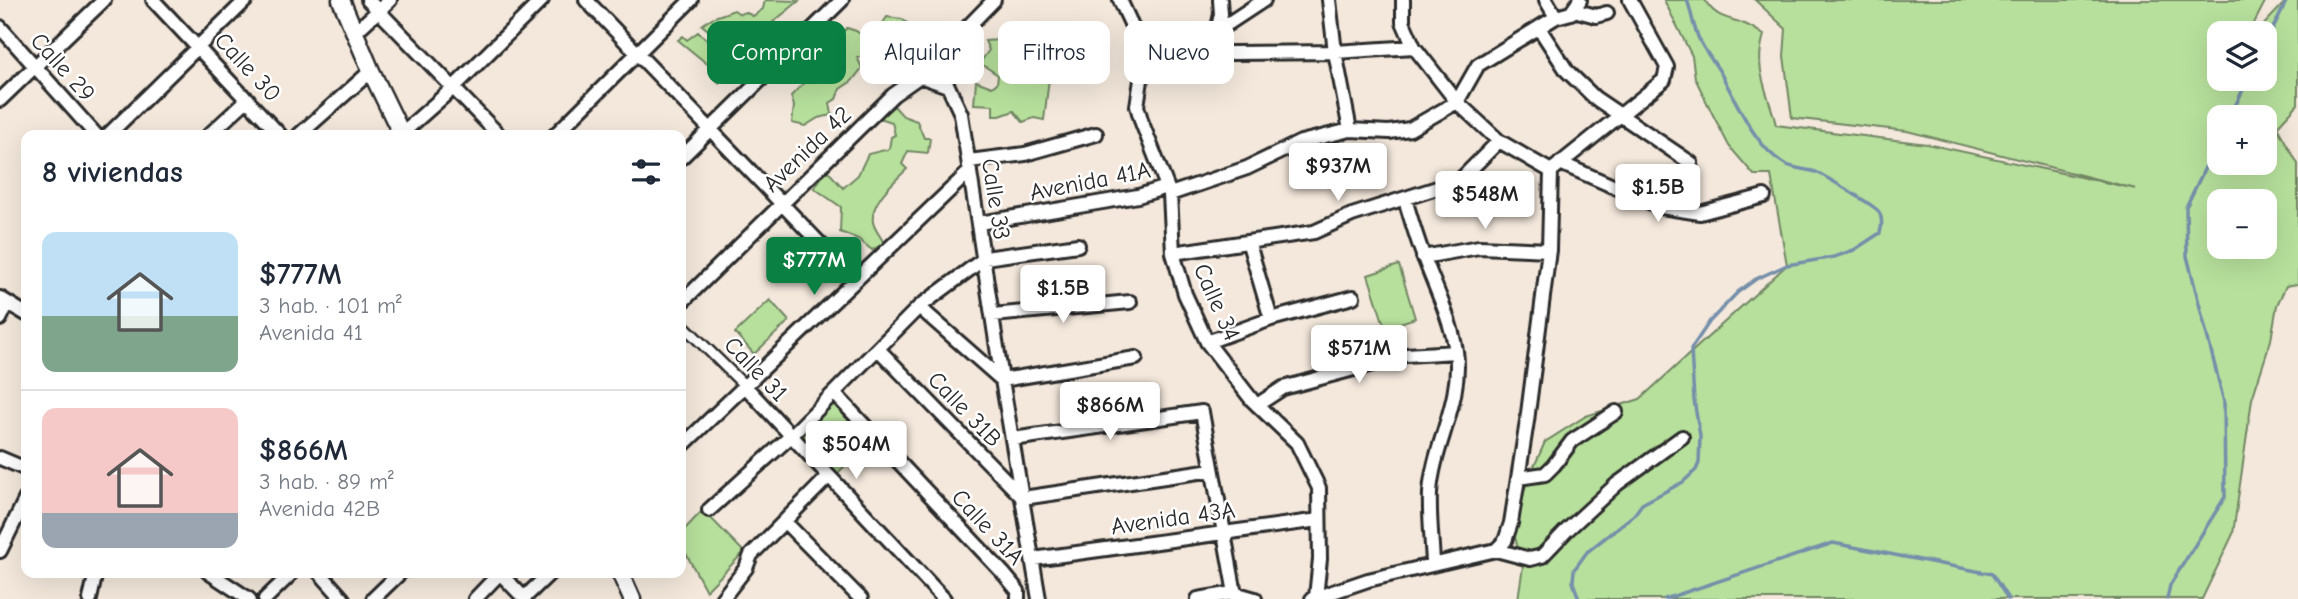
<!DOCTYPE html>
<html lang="es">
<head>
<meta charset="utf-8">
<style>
  body { margin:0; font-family:"Comic Neue",sans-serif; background:#f2f2f3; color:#1f2937; height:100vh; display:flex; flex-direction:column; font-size:26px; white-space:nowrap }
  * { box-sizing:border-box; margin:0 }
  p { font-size:23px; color:#747a83 }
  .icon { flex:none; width:38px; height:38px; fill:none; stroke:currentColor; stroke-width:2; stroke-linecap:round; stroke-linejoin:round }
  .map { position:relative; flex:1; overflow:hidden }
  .details { position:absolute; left:21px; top:130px; width:665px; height:448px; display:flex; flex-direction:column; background:#fff; border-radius:14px; box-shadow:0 7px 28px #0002 }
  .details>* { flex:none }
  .banner { position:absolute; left:707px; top:21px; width:665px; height:63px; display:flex; gap:14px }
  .tools { position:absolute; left:2207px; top:21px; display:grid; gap:14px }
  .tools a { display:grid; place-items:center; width:70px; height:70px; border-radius:14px; background:#fff; box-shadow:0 7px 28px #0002; font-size:35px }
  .price { position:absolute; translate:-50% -60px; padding:0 16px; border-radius:7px; background:#fff; color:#222; font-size:23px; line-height:46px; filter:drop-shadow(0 2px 4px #0008) }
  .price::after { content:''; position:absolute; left:50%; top:42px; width:21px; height:16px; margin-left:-10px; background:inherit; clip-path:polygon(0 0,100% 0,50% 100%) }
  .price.active { background:#0b8043; color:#fff }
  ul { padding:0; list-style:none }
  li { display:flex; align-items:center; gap:21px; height:175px; padding:0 21px }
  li+li { border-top:2px solid #e0e1e3 }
  li span { display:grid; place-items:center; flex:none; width:196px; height:140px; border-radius:14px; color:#555 }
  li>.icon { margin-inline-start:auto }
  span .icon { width:84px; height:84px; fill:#fffc; stroke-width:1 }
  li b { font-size:30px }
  h2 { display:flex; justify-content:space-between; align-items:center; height:84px; padding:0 21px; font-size:30px }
  .pill { padding:0 24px; border-radius:14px; background:#fff; box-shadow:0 7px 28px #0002; font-size:24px; line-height:63px }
  .pill.active { background:#0b8043; color:#fff }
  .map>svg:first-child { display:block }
</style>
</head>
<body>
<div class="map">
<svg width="2298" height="599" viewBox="0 0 2298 599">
  <rect width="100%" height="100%" fill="#f4e8dc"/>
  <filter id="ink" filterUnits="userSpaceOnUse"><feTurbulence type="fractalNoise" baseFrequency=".0143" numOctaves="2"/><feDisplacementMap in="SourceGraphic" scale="14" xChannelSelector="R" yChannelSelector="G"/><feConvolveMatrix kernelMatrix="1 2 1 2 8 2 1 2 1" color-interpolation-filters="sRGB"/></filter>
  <g filter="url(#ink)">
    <!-- green -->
    <path fill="#b7e09c" stroke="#718664" stroke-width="2" fill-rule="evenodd" d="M765 0 799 1 756 36 729 42 725 51 731 57 719 66 725 76 719 83 712 74 711 67 678 40 683 36 687 40 698 32 711 43 714 35 702 25 712 18 734 10 740 14 745 12 753 16 763 9Z
      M1664 0H1705C1716 20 1731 17 1749 26 1754 28 1759 32 1764 35 1753 71 1768 91 1776 125L1927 144 2136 189 1907 131 1792 118 1784 56 1786 29 1755 0H2266L2249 33H2219V79H2264V33H2256L2287 0H2298V104L2277 127 2298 164V284L2286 286 2277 305 2271 340 2252 399 2233 534 2202 599H1518L1523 566 1513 530 1527 482 1545 442 1586 416 1640 399 1787 265 1771 175H1754L1729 146 1712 113 1695 78 1692 56ZM2219 117H2264V163H2219ZM2219 201H2264V247H2219Z
      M887 17 902 19 907 23 906 36 917 56 910 60 892 44 874 36Z
      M847 28 856 31 874 44 867 57H857L862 68 852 81 840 89 836 99 830 103 832 115 818 118 805 126 792 123 794 106 791 96 814 72 827 51 837 50 839 47 834 40Z
      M1008 31 1054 37 1044 120 1034 118 1023 122 1014 111 1000 116H993V105L974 104 976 81 992 87 997 83 998 75 980 63 989 50 985 41 1001 40Z
      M894 106 903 116 917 121 924 138H930L928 153 908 151 902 164 907 169C894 182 870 202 873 222 874 229 881 237 884 243L872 250 858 239 840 232 841 207 814 188 827 170 843 188 858 175 868 154 889 149 891 137 895 135 892 122 880 118Z
      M1399 265 1415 318 1385 328 1368 275Z
      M770 300 789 321 754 354 735 333Z
      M836 399 871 439 835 476 795 436Z
      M703 510 744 552 706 591 681 544V533Z"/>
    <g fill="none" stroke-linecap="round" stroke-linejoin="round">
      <!-- stream -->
      <path stroke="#748faa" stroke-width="3.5" d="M2264 46 2287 0
        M2230 117 2248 79
        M1579 599 1573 582 1574 570 1587 552 1634 515 1642 504 1683 482 1696 470 1699 463 1700 436 1694 400 1691 349 1710 321 1738 292 1756 279 1787 265 1834 257 1854 250 1880 233C1882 226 1883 219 1879 212 1877 207 1823 175 1816 172 1806 169 1794 169 1785 164 1755 148 1736 100 1720 72 1712 58 1700 47 1696 31 1692 21 1691 10 1687 0
        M1665 599 1833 543 1992 574 2008 599
        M2167 599 2170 585 2225 497 2224 402 2187 256 2186 207 2219 139"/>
      <!-- pedestrian casing -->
      <g stroke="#2b2b2b" stroke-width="14">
        <path id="pedestrian" d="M681 323 744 385"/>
      </g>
      <!-- minor casing -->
      <g stroke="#2b2b2b" stroke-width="18">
        <path id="minor" d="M153 0 280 135
          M368 0 499 135
          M586 0 855 280
          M1120 0 1145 54 1137 106 1142 123 1170 194 1173 253 1185 294 1207 342 1252 400 1297 443 1319 488 1320 559 1316 597
          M1329 0 1335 52 1350 130
          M1403 0V22L1414 47 1457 102 1499 141 1551 171 1549 250 1527 421 1511 523 1505 541 1496 550
          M1546 0 1556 17
          M1574 10 1596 16 1607 13
          M0 27 96 135
          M1539 28 1567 71 1595 98 1691 163
          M1217 31 1264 0
          M354 33 390 0
          M1212 53 1221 14 1220 0
          M1145 54 1335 52 1414 47
          M920 76 948 86 961 114 1002 380 1039 599
          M0 100 104 0
          M108 135 246 0
          M209 135 248 99
          M299 135 371 71
          M400 135 452 89 542 0
          M555 135 691 0
          M681 158 842 0
          M969 161 1025 154 1096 134
          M1560 163 1661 207 1700 213 1764 196
          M1551 171 1664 80 1667 67 1630 0
          M1170 194 1247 168 1301 142 1350 130 1389 132 1410 129 1457 102 1478 65 1556 17 1571 13 1580 0
          M1405 199C1411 219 1417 240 1425 260 1436 289 1451 320 1456 351 1463 401 1433 445 1430 493 1429 516 1432 540 1433 563
          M979 223 1138 196 1167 187
          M1249 244 1271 319
          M1173 253 1314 232 1352 215 1459 181 1499 141
          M1423 257 1479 247 1549 250
          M0 298 26 314
          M681 303 893 95 920 76 994 0
          M919 307 1002 380 1136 358
          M993 315 1130 302
          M0 319 8 303
          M1207 342 1271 319 1353 297
          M878 349 1023 498 1212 470
          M744 385 944 599
          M835 394 1004 574 1018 591V599
          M1257 405 1283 388 1406 355 1456 352
          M1013 439 1202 412 1236 599
          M681 447 970 171
          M0 458 26 469
          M1518 478 1545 474 1554 465 1572 441 1616 412
          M709 510 791 436 919 307 985 258 1078 245
          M784 521 861 599
          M0 551 26 498
          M1033 559 1319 520
          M208 572 249 599
          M319 572 343 599
          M499 572 525 599
          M524 598 551 572
          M90 599 96 572
          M265 599 293 572
          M373 599 401 572
          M475 599 500 573
          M722 599 746 568 751 555 829 476
          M1198 599 1234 593 1255 599
          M1312 599 1368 580 1496 550 1530 559 1542 556 1566 531 1617 484 1682 437"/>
      </g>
      <!-- secondary casing -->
      <g stroke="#2b2b2b" stroke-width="21">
        <path id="secondary" d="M341 0 371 71 402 135
          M620 572 632 599"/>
      </g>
      <!-- pedestrian -->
      <use href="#pedestrian" stroke="#fff" stroke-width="9"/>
      <!-- minor -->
      <use href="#minor" stroke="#fff" stroke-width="12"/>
      <!-- secondary -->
      <use href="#secondary" stroke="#fff" stroke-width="16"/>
    </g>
  </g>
  <g text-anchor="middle" stroke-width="5" stroke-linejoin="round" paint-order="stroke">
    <!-- street labels -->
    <g font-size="24" fill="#2b2b2b" stroke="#fff">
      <text transform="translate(63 67) rotate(48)" y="8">Calle 29</text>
      <text transform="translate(248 67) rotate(47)" y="8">Calle 30</text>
      <text transform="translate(807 149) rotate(-44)" y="8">Avenida 42</text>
      <text transform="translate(1090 181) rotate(-11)" y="8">Avenida 41A</text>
      <text transform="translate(996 199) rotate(81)" y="8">Calle 33</text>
      <text transform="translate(1217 302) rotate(66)" y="8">Calle 34</text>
      <text transform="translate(756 369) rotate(46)" y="8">Calle 31</text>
      <text transform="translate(965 409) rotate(46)" y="8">Calle 31B</text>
      <text transform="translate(1173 518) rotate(-8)" y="8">Avenida 43A</text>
      <text transform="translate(988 527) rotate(47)" y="8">Calle 31A</text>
    </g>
  </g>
</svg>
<div class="tools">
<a><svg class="icon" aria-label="layers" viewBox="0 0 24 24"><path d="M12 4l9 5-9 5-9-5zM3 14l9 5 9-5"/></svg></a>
<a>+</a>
<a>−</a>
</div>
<b class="price" style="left:1338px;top:203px">$937M</b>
<b class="price" style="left:1658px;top:224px">$1.5B</b>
<b class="price" style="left:1485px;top:231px">$548M</b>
<b class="price active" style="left:814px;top:297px">$777M</b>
<b class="price" style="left:1063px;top:325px">$1.5B</b>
<b class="price" style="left:1359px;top:385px">$571M</b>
<b class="price" style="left:1110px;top:442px">$866M</b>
<b class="price" style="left:856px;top:481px">$504M</b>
<div class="banner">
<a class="pill active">Comprar</a>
<a class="pill">Alquilar</a>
<a class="pill">Filtros</a>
<a class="pill">Nuevo</a>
</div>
<section class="details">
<h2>8 viviendas<svg class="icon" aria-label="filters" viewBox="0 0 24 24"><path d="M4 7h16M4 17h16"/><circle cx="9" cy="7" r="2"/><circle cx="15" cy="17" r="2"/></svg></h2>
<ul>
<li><span style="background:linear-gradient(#bfe0f5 60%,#7fa58c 0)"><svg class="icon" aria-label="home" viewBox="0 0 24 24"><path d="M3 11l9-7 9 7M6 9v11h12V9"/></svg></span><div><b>$777M</b><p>3 hab. · 101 m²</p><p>Avenida 41</p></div></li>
<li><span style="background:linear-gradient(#f6c9c9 75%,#9aa5b1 0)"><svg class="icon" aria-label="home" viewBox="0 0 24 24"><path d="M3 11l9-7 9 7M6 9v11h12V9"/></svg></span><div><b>$866M</b><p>3 hab. · 89 m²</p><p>Avenida 42B</p></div></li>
</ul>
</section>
</div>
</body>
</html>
